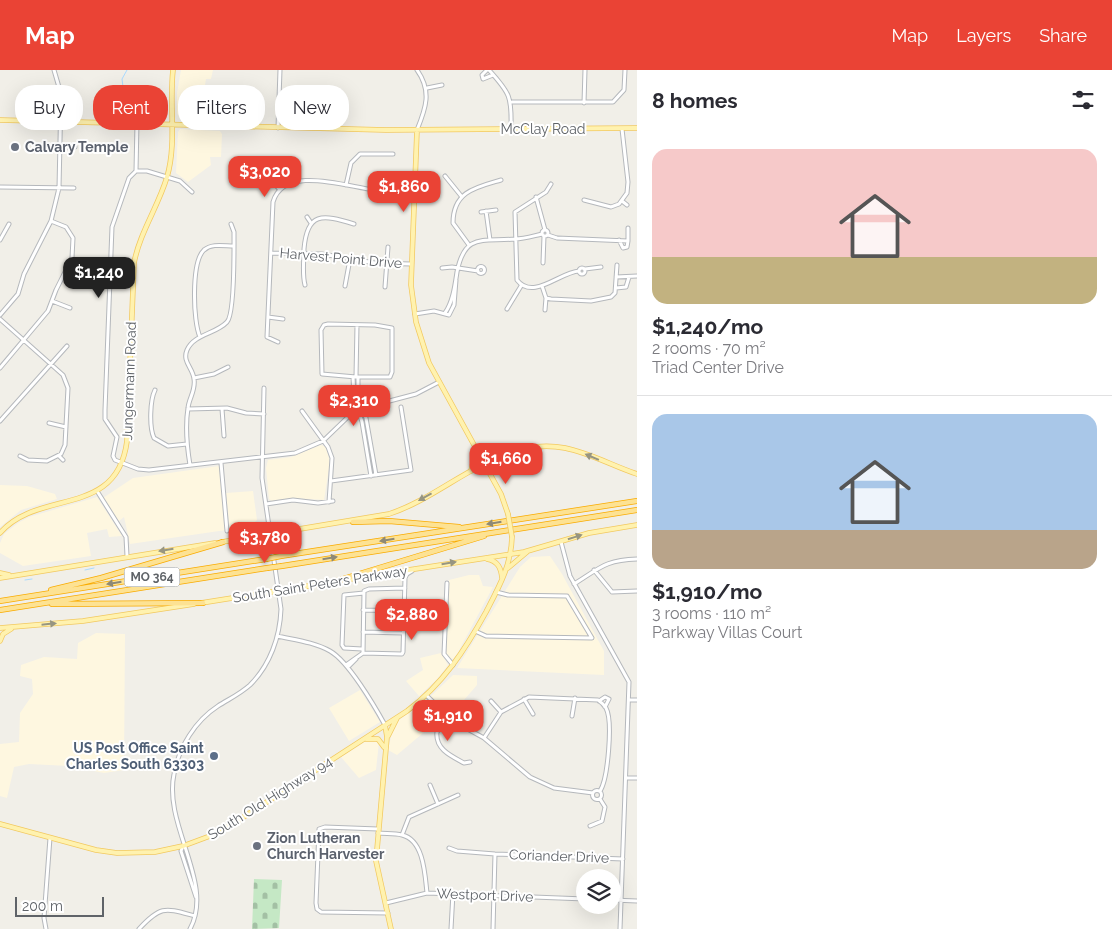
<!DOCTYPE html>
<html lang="en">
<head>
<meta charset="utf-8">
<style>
  body { margin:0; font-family:Raleway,sans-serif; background:#f2f2f3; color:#2b2b33; height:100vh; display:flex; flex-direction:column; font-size:19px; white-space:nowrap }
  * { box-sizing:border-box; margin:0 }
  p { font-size:16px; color:#7c7c81 }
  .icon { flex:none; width:28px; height:28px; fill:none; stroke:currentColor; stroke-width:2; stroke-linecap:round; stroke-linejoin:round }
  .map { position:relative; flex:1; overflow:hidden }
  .sheet { display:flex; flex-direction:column; background:#fff; width:475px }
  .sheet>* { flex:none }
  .hud { position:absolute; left:15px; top:15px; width:475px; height:45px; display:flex; gap:10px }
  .fabs { position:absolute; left:576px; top:799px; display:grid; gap:10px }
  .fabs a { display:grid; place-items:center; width:45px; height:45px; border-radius:50%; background:#fff; box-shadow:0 5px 20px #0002; font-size:25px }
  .scale { position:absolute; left:15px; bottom:12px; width:89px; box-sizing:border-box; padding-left:5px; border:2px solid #5f6368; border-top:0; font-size:14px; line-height:18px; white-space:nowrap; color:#5f6368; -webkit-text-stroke:4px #fff; paint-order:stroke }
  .price { position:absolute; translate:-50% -42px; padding:0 11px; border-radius:10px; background:#ea4335; color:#fff; font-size:16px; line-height:32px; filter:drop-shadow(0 1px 2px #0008) }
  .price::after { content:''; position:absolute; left:50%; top:30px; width:15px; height:11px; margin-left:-8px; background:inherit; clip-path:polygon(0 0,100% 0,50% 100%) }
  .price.current { background:#222; color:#fff }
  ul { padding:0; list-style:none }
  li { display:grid; align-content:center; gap:10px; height:265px; padding:0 15px }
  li+li { border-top:1px solid #e1e1e2 }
  li span { display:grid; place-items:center; height:155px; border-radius:15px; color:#555 }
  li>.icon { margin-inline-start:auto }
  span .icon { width:90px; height:90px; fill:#fffc; stroke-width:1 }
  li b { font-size:21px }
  h2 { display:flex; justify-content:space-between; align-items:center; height:60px; padding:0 15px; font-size:21px }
  .tag { padding:0 18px; border-radius:20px; background:#fff; box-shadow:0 5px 20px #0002; font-size:18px; line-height:45px }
  .tag.current { background:#ea4335; color:#fff }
  header { display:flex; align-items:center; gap:30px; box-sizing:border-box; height:70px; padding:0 25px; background:#ea4335; color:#fff }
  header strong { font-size:24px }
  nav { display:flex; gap:28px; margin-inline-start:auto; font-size:18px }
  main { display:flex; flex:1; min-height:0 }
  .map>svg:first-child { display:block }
</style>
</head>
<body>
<header>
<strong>Map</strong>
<nav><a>Map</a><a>Layers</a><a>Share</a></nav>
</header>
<main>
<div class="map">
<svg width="637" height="859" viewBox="0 0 637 859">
  <defs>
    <pattern id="cemetery-stones" width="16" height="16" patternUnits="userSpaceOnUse" patternTransform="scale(1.25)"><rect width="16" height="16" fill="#c5e8c5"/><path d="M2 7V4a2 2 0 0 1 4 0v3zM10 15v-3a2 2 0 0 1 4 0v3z" fill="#a3c0a4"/></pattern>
  </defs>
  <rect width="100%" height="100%" fill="#f1efe8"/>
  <!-- commercial -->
  <path fill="#fef7e0" d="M181 0H213L211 9H206L204 21 197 22 196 50 180 49 177 43V23Z
    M180 59 220 61 222 64 221 87H210L211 95 188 112 176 103 178 62Z
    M321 375 326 377 330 392 324 430 293 428 272 431 269 429 266 398 268 390 291 387Z
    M219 396 226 460 130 474 124 447 119 451 103 428 133 408Z
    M0 415 27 416 55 424 57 429 21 440 0 457Z
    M253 421 257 450 255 452V459L230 461 226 423Z
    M97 427 122 466 109 467 107 459 87 463 91 486 23 496 0 483V473L4 464 18 453 29 447Z
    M550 486 562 504 604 581V605L457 598 520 497 531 487Z
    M469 505H479L483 516 493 517 457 584 453 589 448 588 446 584 449 510Z
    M96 563 125 564 124 700 104 703 69 696 29 694 14 697 7 728 0 726V674L19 672 20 643 33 624 32 609 20 606 21 595 44 587 77 589 78 573Z
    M441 583 448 595 437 609 419 626 406 611 423 600 420 588Z
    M453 605 477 606V615L451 645 430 627Z
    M360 620 380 652 349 671 329 638Z
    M427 629 442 647 397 685 388 680 394 654Z
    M375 669 379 672 376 700 359 708 341 687 368 670Z"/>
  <!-- cemetery -->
  <path fill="url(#cemetery-stones)" d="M254 809 282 810 279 858 252 859Z"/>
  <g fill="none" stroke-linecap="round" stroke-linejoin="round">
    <!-- stream -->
    <path stroke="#aadaff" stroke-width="1" d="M110 40C109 31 116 22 123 17L122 9 127 0
      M85 500 94 498
      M25 510 32 509"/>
    <!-- minor casing -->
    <g stroke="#b5b8bc" stroke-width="5">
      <path id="minor" d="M487 0 482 5 483 9 493 5
        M489 0C510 23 512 27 511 59
        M427 18 442 15
        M512 32H613L624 20 625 0
        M584 33 585 0
        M278 58 280 0
        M417 60C426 38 432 21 417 0
        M47 77H75
        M136 101 137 53
        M445 106 462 127
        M274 113 280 120
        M551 114 546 122 515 142 517 210C533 231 560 202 579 201
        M346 115 351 93 360 84H393
        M0 117 74 118
        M192 122 180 111 147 101H136L129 108 112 157 105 340V349L117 367 113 386 115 390 138 399 149 400 295 383 323 371 350 345 363 338 416 324 439 312
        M536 127 545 160
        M584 130 611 137 619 134 627 123 628 112 622 59
        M622 131 627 135
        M486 141 490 170
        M481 142 496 140
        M307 147 311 153
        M542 163a3 3 0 1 1 6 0a3 3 0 1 1-6 0Z
        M548 165 557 168 628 171V158
        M0 170 9 154
        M619 170 623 178 627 177 628 171
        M469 175 453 153C453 121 477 117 501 110
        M271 183 322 184 375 193 411 194
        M543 193 544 166
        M477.5 200a3.5 3.5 0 1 1 7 0a3.5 3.5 0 1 1-7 0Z
        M579 201a3 3 0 1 1 6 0a3 3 0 1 1-6 0Z
        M442 198 452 197 478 201
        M585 199 601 197
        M110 206 133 208
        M616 207 637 206
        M305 215C302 204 304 191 304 179 307 142 322 144 354 154
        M345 216 350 189
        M542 216 546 228 551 229 591 231 611 227 615 223 617 195
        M385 217 388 177
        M616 218 626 217 629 207
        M52 231 70 238
        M507 239 521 216
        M545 240 546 228
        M445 243C453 232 455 215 457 202 465 162 483 172 515 169 524 169 533 166 542 164
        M415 244 434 241 449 245 454 235 456 210
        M0 245 18 224 24 204 51 151 59 118 61 24 54 0
        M268 247 283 249
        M0 249 63 305 68 318 65 375 61 384 47 391 28 390 20 386
        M328 254 375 255 392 258V302L390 307H356L322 304 321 260 324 255Z
        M200 267C193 252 191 192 204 180 212 173 224 176 234 176
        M278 272 267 267 273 132C284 94 347 117 375 120 388 122 402 122 414 122
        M0 298 48 241 56 220 72 188 73 168 66 157 51 151
        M353 307 354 327 362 352 371 406
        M356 307 357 255
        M358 307V328L366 348 376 405
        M194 308 214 304 228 297
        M155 320C150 330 149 357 154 368L168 376 187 374
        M188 339 227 338 246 343 264 344
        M222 339 224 366
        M302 341 328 377 332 388 329 432
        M0 351 67 276
        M49 353 66 357
        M59 386 63 390
        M221 393 227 461
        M190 395C187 377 185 357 188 338 189 328 196 320 194 309 193 298 182 292 187 280 194 264 216 264 227 252 235 244 234 177 234 162L231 154
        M331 411 411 400 401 337
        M97 421 126 467 127 486
        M266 434 293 430 318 433 333 431
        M561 472 570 506 629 612 620 859
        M594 500 612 522 637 521
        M447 513 444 584 453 595
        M574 514C600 498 605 490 637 489
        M405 518 369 519 364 521 363 583 402 584 403 582 405 508 407 504 412 501
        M363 540 404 541
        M475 561 486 566 592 568 567 526 508 525 496 522
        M363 562 403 563
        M277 566C295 570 314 572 330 581 348 591 374 635 385 655
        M362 579 344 578 342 575 344 525 364 523
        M346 595 363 583
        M348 597 356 589
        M426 625 453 651 484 668 530 707 554 718 593 723
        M524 629 533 644
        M629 630H637
        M491 631 501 642
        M599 631 605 627 609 629 605 637
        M572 646 575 628
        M449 647 437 662C435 679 451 686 464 693L470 692
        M484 668 501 642 529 627 598 630C601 632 604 635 606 638 613 651 608 709 600 721
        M627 708H637
        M430 715 438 734
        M592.5 725a4.5 4.5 0 1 1 9 0a4.5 4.5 0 1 1-9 0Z
        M590 756 602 751 605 737 600 729
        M378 759 325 757 319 759 316 833 317 839 321 842 388 843
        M378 763C385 764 394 763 402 765 424 770 425 805 427 823
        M402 765 409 747 458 725
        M183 776 181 781 196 827
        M449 778 457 781 495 784 623 789
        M612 830 637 831
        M386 833 427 823 585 829
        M46 859 44 848 50 768
        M139 859C161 835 165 838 195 846
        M190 859C215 813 163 756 174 704 179 677 195 651 218 636 229 629 240 624 250 615 270 595 280 567 281 539L262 408 264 318
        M451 859 453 823
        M493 859 495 784"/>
    </g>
    <!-- major casing -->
    <g stroke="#f2c960" stroke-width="5.5">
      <path id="major" d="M0 50 386 60 637 58
        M417 60 411 215 416 252 429 293 501 424 508 444
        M476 379 489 385H502
        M471 401 476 381
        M0 463C39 418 117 449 127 371L134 193C140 162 158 137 167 107 177 73 169 35 173 0
        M222 472 389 444C448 425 498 365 565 378 590 383 613 396 637 404
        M487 489C498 491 501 498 502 508
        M508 498 527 482
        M0 503 9 505
        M0 508 215 473
        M344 510 524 482 589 463 637 455
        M201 533 334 512
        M0 558 83 551 194 534
        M0 571 3 564 11 559
        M385 655 387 667 376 791 391 859
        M388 666 397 648
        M366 669H378L384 677
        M0 754 96 780 117 783 155 782 183 776 218 763 239 750 407 641C443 614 465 580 486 542 499 517 511 496 512 467"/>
    </g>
    <!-- highway casing -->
    <g stroke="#f9ab00" stroke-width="6">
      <path id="highway" d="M353 452 389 451 459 457
        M281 486 637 431
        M282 496 637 440
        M333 512 484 466
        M51 520 101 508 223 472
        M0 531 266 489
        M52 534 203 533
        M0 540 267 498"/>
    </g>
    <!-- minor -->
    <use href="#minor" stroke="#fff" stroke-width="3"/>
    <!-- major -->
    <use href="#major" stroke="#fff2af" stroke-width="4"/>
    <!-- highway -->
    <use href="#highway" stroke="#fde293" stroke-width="4.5"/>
    <!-- major-bridge casing -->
    <g stroke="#f2c960" stroke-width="5.5" stroke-linecap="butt">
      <path id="major-bridge" d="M508 444 512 467"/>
    </g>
    <!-- highway-bridge casing -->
    <g stroke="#f9ab00" stroke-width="6" stroke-linecap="butt">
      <path id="highway-bridge" d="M266 489 281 486
        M267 498 282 496"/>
    </g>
    <!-- major-bridge -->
    <use href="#major-bridge" stroke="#fff2af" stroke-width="4"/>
    <!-- highway-bridge -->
    <use href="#highway-bridge" stroke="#fde293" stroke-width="4.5"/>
  </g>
  <!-- one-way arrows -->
  <defs><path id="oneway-solid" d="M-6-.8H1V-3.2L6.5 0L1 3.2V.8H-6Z" transform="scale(1.25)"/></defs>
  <g fill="#979581">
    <use href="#oneway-solid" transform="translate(592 387) rotate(-157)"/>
    <use href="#oneway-solid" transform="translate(425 427) rotate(151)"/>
    <use href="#oneway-solid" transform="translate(575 467) rotate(-18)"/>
    <use href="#oneway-solid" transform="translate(166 480) rotate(171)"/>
    <use href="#oneway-solid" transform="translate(449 493) rotate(-9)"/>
    <use href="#oneway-solid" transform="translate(49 554) rotate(-6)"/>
  </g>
  <g fill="#8e8975">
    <use href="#oneway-solid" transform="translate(494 453) rotate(171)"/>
    <use href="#oneway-solid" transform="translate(387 470) rotate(171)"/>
    <use href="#oneway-solid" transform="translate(330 488) rotate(-9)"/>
    <use href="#oneway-solid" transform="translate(114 513) rotate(171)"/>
  </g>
  <!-- markers -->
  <g fill="#6b7280" stroke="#fff" stroke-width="2">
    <circle cx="15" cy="77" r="5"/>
    <circle cx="257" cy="776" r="5"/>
  </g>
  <circle fill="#5c6f8a" stroke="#fff" stroke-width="2" cx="214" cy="686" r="5"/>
  <g text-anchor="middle" stroke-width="4" stroke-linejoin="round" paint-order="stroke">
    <!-- shield labels -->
    <rect fill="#fff" stroke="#8f9295" stroke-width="1" x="124.5" y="497.5" width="55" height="19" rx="4"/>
    <g font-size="12" font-weight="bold" fill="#5f6368">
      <text x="152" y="511">MO 364</text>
    </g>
    <!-- street labels -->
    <g font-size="14" fill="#5f6368" stroke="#fff">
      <text x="543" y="64">McClay Road</text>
      <text transform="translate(341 188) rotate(5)" y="5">Harvest Point Drive</text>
      <text transform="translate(129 311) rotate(-88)" y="5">Jungermann Road</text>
      <text transform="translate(320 514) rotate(-9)" y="5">South Saint Peters Parkway</text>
      <text transform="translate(270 728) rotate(-32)" y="5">South Old Highway 94</text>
      <text transform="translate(559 786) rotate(2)" y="5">Coriander Drive</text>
      <text transform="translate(485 825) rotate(2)" y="5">Westport Drive</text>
    </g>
    <!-- worship labels -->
    <g font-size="14" font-weight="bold" fill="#5b616d" stroke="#fff" text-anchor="start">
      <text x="25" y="82">Calvary Temple</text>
      <text x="267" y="773">Zion Lutheran<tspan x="267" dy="16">Church Harvester</tspan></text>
    </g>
    <!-- service labels -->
    <g font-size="14" font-weight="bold" fill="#4e5e75" stroke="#fff" text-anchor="end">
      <text x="204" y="683">US Post Office Saint<tspan x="204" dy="16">Charles South 63303</tspan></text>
    </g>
  </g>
</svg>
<div class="fabs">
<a><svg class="icon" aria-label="layers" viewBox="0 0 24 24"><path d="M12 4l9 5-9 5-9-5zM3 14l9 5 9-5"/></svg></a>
</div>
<div class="scale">200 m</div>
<b class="price" style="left:265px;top:128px">$3,020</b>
<b class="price" style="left:404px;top:143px">$1,860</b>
<b class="price current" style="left:99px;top:229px">$1,240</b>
<b class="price" style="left:354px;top:357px">$2,310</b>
<b class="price" style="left:506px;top:415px">$1,660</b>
<b class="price" style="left:265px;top:494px">$3,780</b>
<b class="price" style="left:412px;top:571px">$2,880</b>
<b class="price" style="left:448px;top:672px">$1,910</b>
<div class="hud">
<a class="tag">Buy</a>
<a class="tag current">Rent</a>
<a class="tag">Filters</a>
<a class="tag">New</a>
</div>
</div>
<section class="sheet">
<h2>8 homes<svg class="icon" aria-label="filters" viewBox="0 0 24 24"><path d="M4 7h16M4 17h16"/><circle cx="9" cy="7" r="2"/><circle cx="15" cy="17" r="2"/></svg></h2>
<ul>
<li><span style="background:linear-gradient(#f6c9c9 70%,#c2b280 0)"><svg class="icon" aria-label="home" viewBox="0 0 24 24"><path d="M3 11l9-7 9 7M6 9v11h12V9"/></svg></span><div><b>$1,240/mo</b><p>2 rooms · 70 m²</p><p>Triad Center Drive</p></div></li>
<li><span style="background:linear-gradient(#a9c7e8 75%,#b9a48a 0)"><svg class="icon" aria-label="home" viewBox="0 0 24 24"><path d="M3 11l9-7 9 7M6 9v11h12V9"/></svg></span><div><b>$1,910/mo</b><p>3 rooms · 110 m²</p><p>Parkway Villas Court</p></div></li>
</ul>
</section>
</main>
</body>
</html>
